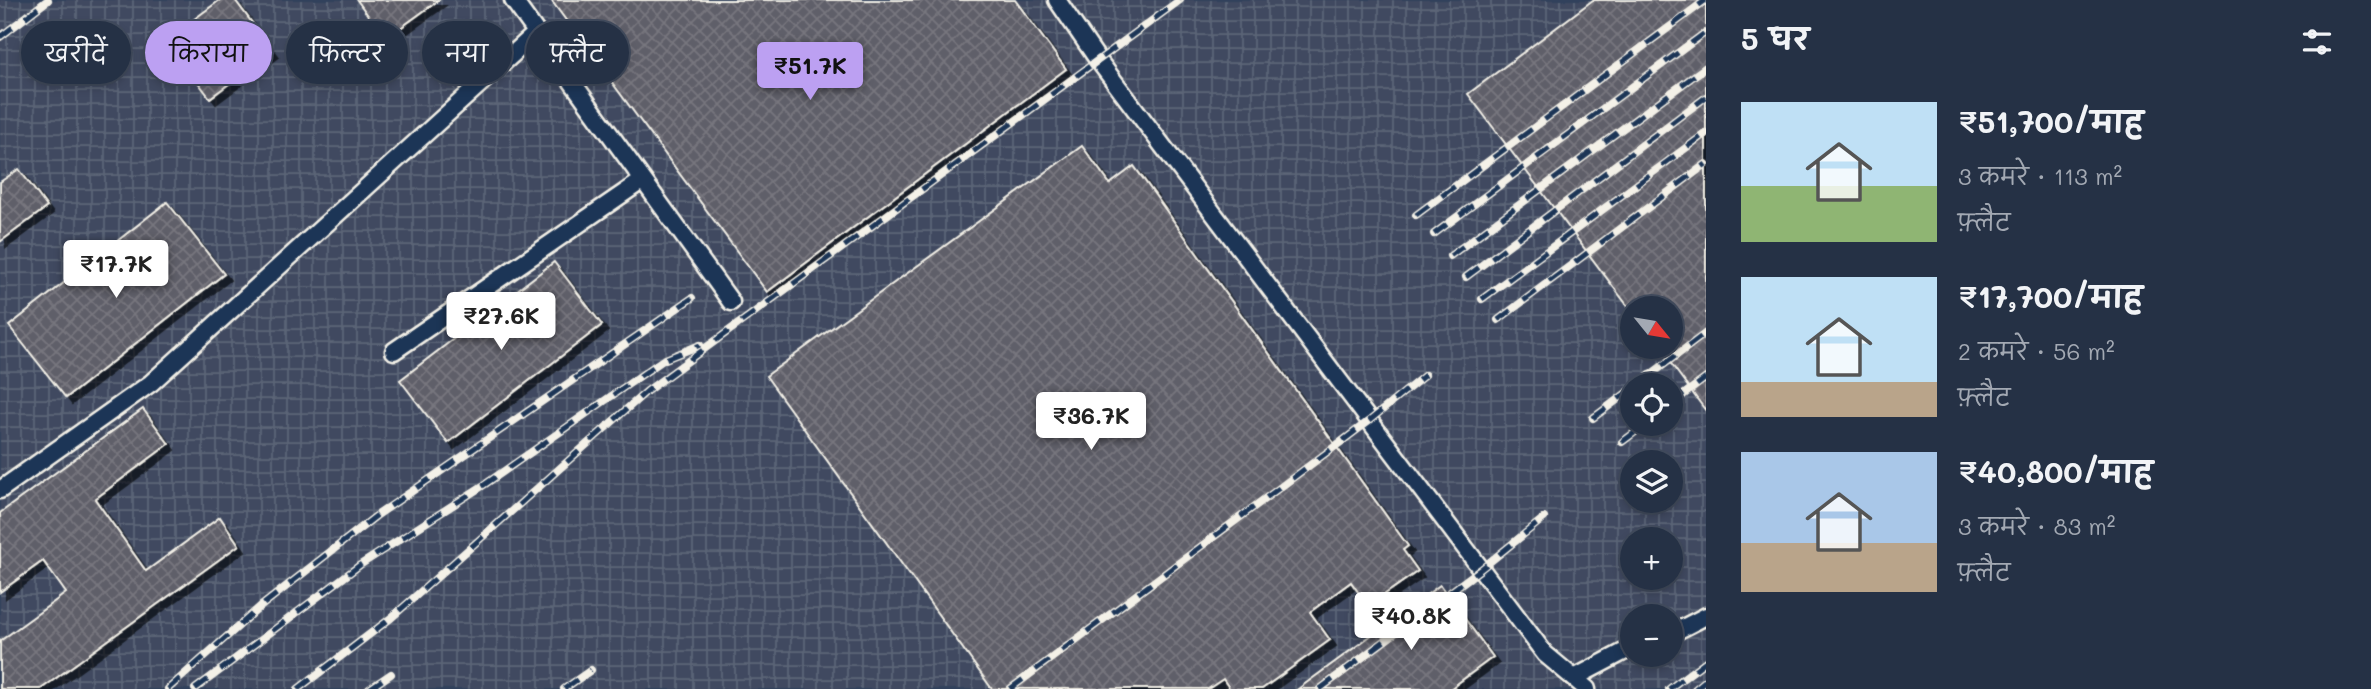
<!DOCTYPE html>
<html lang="hi">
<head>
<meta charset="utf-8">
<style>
  body { margin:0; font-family:Mali,"Playpen Sans Deva",sans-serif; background:#2d394c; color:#f1f3f6; height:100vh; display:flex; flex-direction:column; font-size:26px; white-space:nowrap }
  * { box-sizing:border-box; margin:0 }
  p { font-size:23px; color:#a3a9b3 }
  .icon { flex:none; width:38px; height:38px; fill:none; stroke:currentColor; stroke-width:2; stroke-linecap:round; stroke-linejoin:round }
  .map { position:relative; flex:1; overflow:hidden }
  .side { display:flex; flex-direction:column; background:#253145; width:665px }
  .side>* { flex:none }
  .top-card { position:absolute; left:21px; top:21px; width:665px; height:63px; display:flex; gap:14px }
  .needle { width:46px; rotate:120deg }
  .fabs { position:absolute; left:1620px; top:296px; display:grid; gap:14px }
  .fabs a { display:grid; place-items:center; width:63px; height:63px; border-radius:50%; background:#253145; box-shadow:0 4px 10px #0003,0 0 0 2px #424c5e; font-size:35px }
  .price { position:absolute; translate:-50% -60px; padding:0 16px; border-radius:7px; background:#fff; color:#222; font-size:23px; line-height:46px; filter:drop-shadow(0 2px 4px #0008) }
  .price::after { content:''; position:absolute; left:50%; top:42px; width:21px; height:16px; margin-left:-10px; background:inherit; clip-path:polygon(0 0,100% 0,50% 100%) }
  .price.on { background:#bca0f2; color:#111 }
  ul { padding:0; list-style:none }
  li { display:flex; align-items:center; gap:21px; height:175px; padding:0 35px }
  li span { display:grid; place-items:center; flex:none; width:196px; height:140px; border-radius:0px; color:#555 }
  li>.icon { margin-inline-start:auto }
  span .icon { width:84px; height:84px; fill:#fffc; stroke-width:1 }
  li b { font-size:30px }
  h2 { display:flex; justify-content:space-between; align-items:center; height:84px; padding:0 35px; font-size:30px }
  .chip { padding:0 24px; border-radius:32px; background:#253145; box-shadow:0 4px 10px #0003,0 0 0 2px #424c5e; font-size:24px; line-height:63px }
  .chip.on { background:#bca0f2; color:#111 }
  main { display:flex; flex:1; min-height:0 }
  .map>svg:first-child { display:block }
</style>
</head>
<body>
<main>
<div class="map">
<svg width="1706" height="689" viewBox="0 0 1706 689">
  <defs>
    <pattern id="industrial-grid" width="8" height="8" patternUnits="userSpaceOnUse" patternTransform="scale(1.75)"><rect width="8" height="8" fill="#3f4a60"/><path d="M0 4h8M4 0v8" fill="none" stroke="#5b6577"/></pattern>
    <pattern id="building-cross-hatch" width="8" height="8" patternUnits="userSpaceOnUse" patternTransform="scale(1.75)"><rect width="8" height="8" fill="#5f5e69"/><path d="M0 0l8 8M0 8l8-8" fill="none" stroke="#77767e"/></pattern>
    <filter id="shadow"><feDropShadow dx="6" dy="6" stdDeviation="0" flood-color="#0009"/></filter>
  </defs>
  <rect width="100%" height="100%" fill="#31415c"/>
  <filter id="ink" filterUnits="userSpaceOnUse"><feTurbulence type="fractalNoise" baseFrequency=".0143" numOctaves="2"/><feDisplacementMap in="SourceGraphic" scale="14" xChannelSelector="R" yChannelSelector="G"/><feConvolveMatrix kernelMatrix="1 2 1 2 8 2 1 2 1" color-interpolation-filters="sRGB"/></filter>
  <g filter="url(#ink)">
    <!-- industrial -->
    <path fill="url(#industrial-grid)" fill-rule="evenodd" d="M0 0H1706V689H0ZM1633 308H1671V346H1633ZM1633 385H1671V424H1633ZM1633 462H1671V500H1633ZM1633 539H1671V578H1633ZM1633 616H1671V654H1633Z"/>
    <!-- building -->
    <path fill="url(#building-cross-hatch)" stroke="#f4f1e8" stroke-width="2" filter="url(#shadow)" d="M220 0H235L273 51 210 98 166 40Z
      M357 0H439L385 39Z
      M551 0H1015L1066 69 767 292Z
      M1593 0H1706V411L1658 346H1671V308H1633V313L1468 94Z
      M1082 146 1110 184 1134 166 1408 546 1403 550 1418 571 1368 606 1351 582 1310 612 1330 640 1262 689H1230L1223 679 1208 689H992L766 376Z
      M19 169 47 207 0 242V182Z
      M167 202 224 274 66 398 9 326Z
      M554 262 602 325 448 443 400 380Z
      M143 409 169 444 95 499 146 571 220 517 239 545 41 689H0V641L66 593 43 561 0 592V513Z
      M1440 585 1493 657 1450 689H1298Z"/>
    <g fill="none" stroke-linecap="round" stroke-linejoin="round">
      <!-- lane casing -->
      <g stroke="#f4f1e8" stroke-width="21">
        <path id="lane" d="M513 0 731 302
          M1057 0 1098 60 1545 654 1587 689
          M394 351 643 180
          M0 490 151 383 536 33
          M1671 634 1706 616
          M1574 678 1633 647"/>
      </g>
      <!-- lane -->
      <use href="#lane" stroke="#1d3557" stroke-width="16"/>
      <!-- rail casing -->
      <g stroke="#f4f1e8" stroke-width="8">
        <path id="rail" d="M0 37 48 0
          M1416 215 1706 0
          M1434 234 1706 32
          M1450 256 1706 67
          M1466 277 1706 97
          M1482 299 1706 133
          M1498 320 1706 164
          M1637 385 1706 333
          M1671 404 1706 378
          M1593 418 1633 388
          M1622 442 1646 424
          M168 689 260 607 376 516 692 298
          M195 689 360 565 484 485 663 360 700 345
          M298 689 391 618 647 391 1180 0
          M369 689 391 674
          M564 689 591 670
          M1010 689 1369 421 1425 375
          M1320 689 1481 569 1544 518
          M1669 689 1706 661
          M1695 689 1706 680"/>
      </g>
      <!-- rail -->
      <use href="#rail" stroke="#1d3557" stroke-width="5" stroke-dasharray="16" stroke-linecap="butt"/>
    </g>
  </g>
</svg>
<div class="fabs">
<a><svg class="needle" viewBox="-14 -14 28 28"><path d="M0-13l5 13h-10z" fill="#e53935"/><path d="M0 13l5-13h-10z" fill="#a3a9b3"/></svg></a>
<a><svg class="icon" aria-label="locate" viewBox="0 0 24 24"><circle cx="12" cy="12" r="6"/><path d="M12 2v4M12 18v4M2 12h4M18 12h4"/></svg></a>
<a><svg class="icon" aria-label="layers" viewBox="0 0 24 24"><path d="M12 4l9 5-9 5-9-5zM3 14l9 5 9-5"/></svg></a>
<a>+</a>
<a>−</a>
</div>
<b class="price on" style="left:810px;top:102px">₹51.7K</b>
<b class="price" style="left:116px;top:300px">₹17.7K</b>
<b class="price" style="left:501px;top:352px">₹27.6K</b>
<b class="price" style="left:1091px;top:452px">₹36.7K</b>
<b class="price" style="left:1411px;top:652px">₹40.8K</b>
<div class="top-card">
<a class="chip">खरीदें</a>
<a class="chip on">किराया</a>
<a class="chip">फ़िल्टर</a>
<a class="chip">नया</a>
<a class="chip">फ़्लैट</a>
</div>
</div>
<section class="side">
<h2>5 घर<svg class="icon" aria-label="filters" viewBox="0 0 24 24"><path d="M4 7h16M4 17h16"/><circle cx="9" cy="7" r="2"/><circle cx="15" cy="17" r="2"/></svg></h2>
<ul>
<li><span style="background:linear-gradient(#bfe0f5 60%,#8fb573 0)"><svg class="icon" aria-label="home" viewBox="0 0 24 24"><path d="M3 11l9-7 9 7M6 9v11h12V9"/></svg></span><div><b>₹51,700/माह</b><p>3 कमरे · 113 m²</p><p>फ़्लैट</p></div></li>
<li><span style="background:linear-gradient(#bfe0f5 75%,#b9a48a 0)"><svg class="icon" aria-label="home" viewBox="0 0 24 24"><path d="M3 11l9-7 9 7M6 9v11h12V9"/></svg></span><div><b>₹17,700/माह</b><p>2 कमरे · 56 m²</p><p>फ़्लैट</p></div></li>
<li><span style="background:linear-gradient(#a9c7e8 65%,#b9a48a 0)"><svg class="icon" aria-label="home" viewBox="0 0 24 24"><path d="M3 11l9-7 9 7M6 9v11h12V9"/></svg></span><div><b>₹40,800/माह</b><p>3 कमरे · 83 m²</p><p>फ़्लैट</p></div></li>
</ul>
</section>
</main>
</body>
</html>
